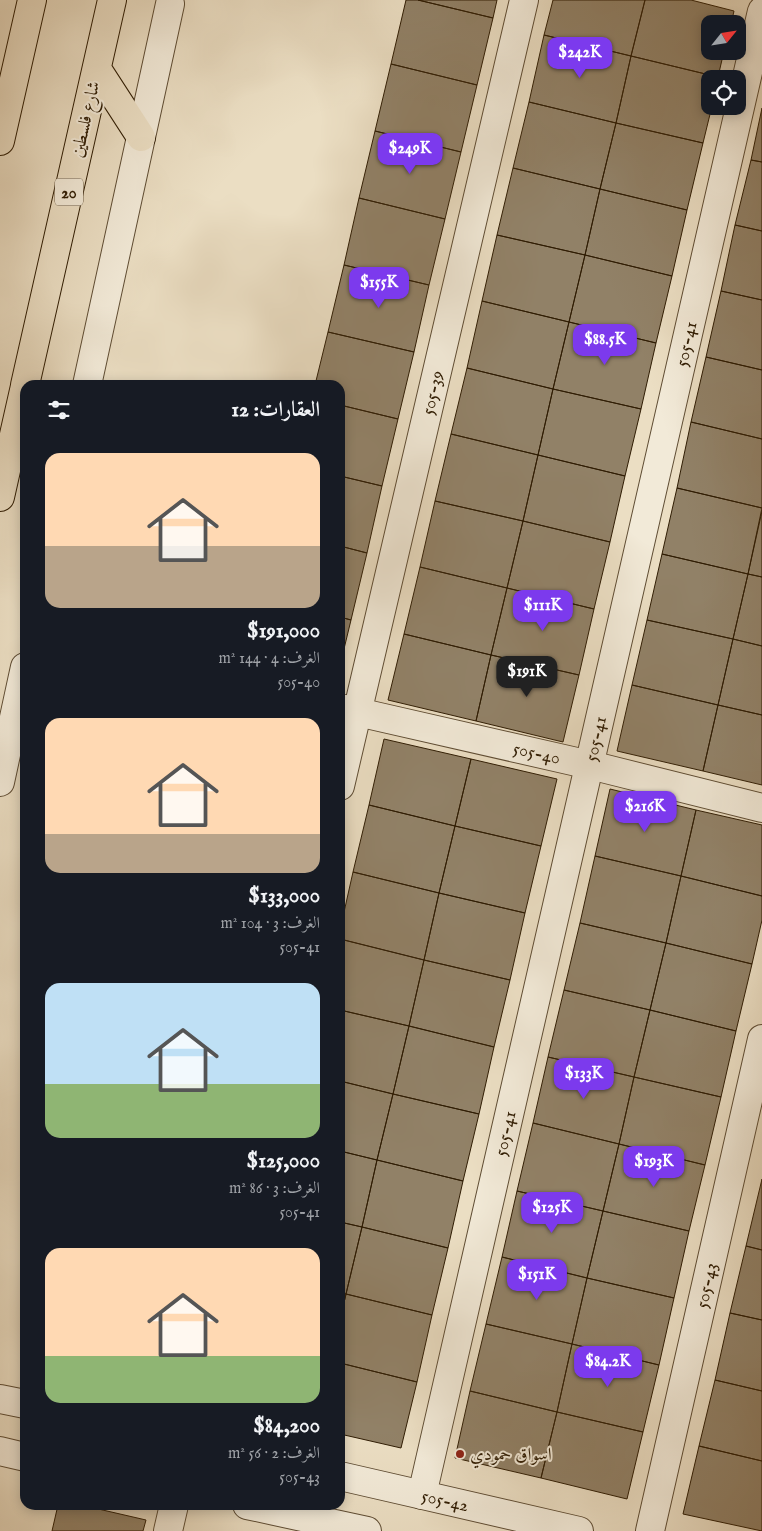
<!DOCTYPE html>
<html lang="ar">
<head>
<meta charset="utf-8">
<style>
  body { margin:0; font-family:"IM FELL English",Amiri,serif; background:#242831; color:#f1f3f6; direction:rtl; height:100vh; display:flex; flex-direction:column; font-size:19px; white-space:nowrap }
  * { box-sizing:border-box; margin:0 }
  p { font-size:16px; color:#9ea1a6 }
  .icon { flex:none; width:28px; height:28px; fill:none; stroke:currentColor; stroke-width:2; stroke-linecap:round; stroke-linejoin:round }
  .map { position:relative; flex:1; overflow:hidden; direction:ltr }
  .sheet { position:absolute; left:20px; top:380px; width:325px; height:1130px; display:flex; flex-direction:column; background:#171b24; border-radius:15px; box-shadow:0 2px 12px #0003; direction:rtl }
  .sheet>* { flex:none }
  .needle { width:32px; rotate:60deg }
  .tools { position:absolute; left:701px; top:15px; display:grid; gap:10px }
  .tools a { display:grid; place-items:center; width:45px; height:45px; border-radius:10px; background:#171b24; box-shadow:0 2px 12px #0003; font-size:25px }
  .price { position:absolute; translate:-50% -42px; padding:0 11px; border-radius:10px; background:#7c3aed; color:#fff; font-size:16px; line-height:32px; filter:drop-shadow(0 1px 2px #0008) }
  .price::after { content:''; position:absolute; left:50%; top:30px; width:15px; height:11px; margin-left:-8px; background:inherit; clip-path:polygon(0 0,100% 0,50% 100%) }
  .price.active { background:#222; color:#fff }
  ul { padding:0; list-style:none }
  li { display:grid; align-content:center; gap:10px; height:265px; padding:0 25px }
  li span { display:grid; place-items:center; height:155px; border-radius:15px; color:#555 }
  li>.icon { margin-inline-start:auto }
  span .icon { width:90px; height:90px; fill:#fffc; stroke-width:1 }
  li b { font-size:21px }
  h2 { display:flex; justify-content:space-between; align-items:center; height:60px; padding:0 25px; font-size:21px }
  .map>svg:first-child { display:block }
</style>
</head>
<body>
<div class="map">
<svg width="762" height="1531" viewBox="0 0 762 1531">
  <rect width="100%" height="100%" fill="#ebdec3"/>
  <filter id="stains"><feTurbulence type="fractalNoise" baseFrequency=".004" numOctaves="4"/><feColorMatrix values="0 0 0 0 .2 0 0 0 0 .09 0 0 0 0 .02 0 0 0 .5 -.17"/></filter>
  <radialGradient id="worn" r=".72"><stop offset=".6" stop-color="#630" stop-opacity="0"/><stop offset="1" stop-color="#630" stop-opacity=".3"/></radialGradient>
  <!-- building -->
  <path fill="#918167" stroke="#301d04" d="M406 0H418L493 18 477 85 391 64Z
    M418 0H497L493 18Z
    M553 0H645L631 56 544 35Z
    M645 0H691L734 11 731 24H710V51H724L718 77 631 56Z
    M544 35 631 56 616 123 529 102Z
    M631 56 718 77V79H710V106H712L703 143 616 123Z
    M391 64 477 85 461 152 375 131Z
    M529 102 616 123 600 189 513 168Z
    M762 108V162L751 160Z
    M616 123 703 143 687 210 600 189Z
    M375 131 461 152 445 219 359 198Z
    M751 160 762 162V231L735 225Z
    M513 168 600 189 585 255 497 235Z
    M600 189 687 210 672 276 585 255Z
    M359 198 445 219 429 285 344 265Z
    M735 225 762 231V300L721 291Z
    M497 235 585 255 569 322 482 301Z
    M585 255 672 276 656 343 569 322Z
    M344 265 429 285 414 352 328 332Z
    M721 291 762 300V370L706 357Z
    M482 301 569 322 553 389 467 368Z
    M569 322 656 343 641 409 553 389Z
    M328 332 414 352 398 419 340 405V385H315Z
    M706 357 762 370V439L691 422Z
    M467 368 553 389 538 455 451 434Z
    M553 389 641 409 625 476 538 455Z
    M340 405 398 419 382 486 340 476Z
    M691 422 762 439V508L677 488Z
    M451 434 538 455 523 521 435 501Z
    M538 455 625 476 610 542 523 521Z
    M340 476 382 486 367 553 340 546Z
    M677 488 762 508 748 574 662 554Z
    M435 501 523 521 507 588 420 567Z
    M762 511V577L748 574Z
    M523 521 610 542 594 609 507 588Z
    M340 546 367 553 351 620 340 617Z
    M662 554 748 574 733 639 647 620Z
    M420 567 507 588 491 655 404 634Z
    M748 574 762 577V646L733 639Z
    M507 588 594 609 579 675 491 655Z
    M340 617 351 620 343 653 340 652Z
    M647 620 733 639 718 705 632 685Z
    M404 634 491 655 476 721 388 700Z
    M733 639 762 646V715L718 705Z
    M491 655 579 675 563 742 476 721Z
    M632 685 718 705 703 771 617 751Z
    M718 705 762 715V785L703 771Z
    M384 739 471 759 455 826 369 805Z
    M471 759 557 779 541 846 455 826Z
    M610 789 696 810 681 876 595 856Z
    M369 805 455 826 439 893 353 872Z
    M696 810 762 825V896L681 876Z
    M455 826 541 846 525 913 439 893Z
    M595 856 681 876 666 943 580 923Z
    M353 872 439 893 424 960 340 939V930Z
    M681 876 762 896V920L752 964 666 943Z
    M439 893 525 913 510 980 424 960Z
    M580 923 666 943 650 1010 564 990Z
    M340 939 424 960 409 1026 340 1010Z
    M666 943 752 964 736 1031 650 1010Z
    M424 960 510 980 494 1047 409 1026Z
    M564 990 650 1010 634 1077 548 1057Z
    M340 1010 409 1026 393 1094 340 1081Z
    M650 1010 736 1031 721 1097 634 1077Z
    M409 1026 494 1047 479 1114 393 1094Z
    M548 1057 634 1077 619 1144 533 1123Z
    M634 1077 721 1097 705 1165 619 1144Z
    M340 1081 393 1094 377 1160 340 1151Z
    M393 1094 479 1114 463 1181 377 1160Z
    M533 1123 619 1144 603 1211 517 1191Z
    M619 1144 705 1165 689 1231 603 1211Z
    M340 1151 377 1160 362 1227 340 1222Z
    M377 1160 463 1181 448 1248 362 1227Z
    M762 1179V1250L746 1246Z
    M517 1191 603 1211 587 1278 502 1257Z
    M603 1211 689 1231 674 1298 587 1278Z
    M340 1222 362 1227 346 1294 340 1293Z
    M362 1227 448 1248 432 1315 346 1294Z
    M746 1246 762 1250V1320L730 1313Z
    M502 1257 587 1278 572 1344 486 1324Z
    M587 1278 674 1298 659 1365 572 1344Z
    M340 1293 346 1294 340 1320Z
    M346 1294 432 1315 417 1382 340 1363V1320Z
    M730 1313 762 1320V1391L715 1380Z
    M486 1324 572 1344 557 1412 470 1391Z
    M572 1344 659 1365 643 1432 557 1412Z
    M340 1363 417 1382 401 1448 340 1434Z
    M715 1380 762 1391V1461L699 1446Z
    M470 1391 557 1412 541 1478 455 1458Z
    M557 1412 643 1432 627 1499 541 1478Z
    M699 1446 762 1461V1531L683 1514Z
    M58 1505H81L146 1520 143 1531H52Z"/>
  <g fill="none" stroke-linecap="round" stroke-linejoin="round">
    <!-- street casing -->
    <g stroke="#5f4d34" stroke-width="30">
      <g id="street">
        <path d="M87 385 170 4"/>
        <path id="s1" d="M340 708 590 765 762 808"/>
        <path d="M0 782 25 667"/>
        <path id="s2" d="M340 786 524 0"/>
        <path d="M0 1399 25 1404"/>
        <path d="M0 1451 25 1457"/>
        <path id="s3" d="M340 1476 579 1531"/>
        <path id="s4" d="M422 1495 762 11"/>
        <path d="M247 1505 367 1531"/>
        <path d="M168 1531 174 1505"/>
        <path id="s5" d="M650 1531 762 1039"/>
      </g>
    </g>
    <!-- primary casing -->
    <g stroke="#301d04" stroke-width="30">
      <path id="primary" d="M97 69 141 137
        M0 141 32 0
        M25 385 112 0
        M0 497 25 386"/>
    </g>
    <!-- street -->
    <use href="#street" stroke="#f2ead8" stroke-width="28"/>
    <!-- primary -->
    <use href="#primary" stroke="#ebdec3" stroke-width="28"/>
  </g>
  <!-- markers -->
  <circle fill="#8f2418" stroke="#f2ead8" stroke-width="2" cx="460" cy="1454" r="5"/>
  <g text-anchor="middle" stroke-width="4" stroke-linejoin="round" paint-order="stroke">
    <!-- shield labels -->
    <rect fill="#f2ead8" stroke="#6a5a44" stroke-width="1" x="55" y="178.5" width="28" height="27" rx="4"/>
    <g font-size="16" font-weight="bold" fill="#301d04">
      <text x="69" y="198">20</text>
    </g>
    <!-- street labels -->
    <g font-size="18" fill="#301d04" stroke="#f2ead8">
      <text transform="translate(85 119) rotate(-77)" y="6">شارع فلسطين</text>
      <text dy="6" stroke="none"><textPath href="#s4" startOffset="1181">505-41</textPath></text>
      <text dy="6" stroke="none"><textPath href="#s2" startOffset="404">505-39</textPath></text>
      <text dy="6" stroke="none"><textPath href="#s4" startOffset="776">505-41</textPath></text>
      <text dy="6" stroke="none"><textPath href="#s1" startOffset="202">505-40</textPath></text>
      <text dy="6" stroke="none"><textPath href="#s4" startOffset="371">505-41</textPath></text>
      <text dy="6" stroke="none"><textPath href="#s5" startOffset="252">505-43</textPath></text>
      <text dy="6" stroke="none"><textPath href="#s3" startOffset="108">505-42</textPath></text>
    </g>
    <!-- poi labels -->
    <g font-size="18" fill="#301d04" stroke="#f2ead8" text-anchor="start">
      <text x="470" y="1460">اسواق حمودي</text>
    </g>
  </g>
  <rect width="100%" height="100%" filter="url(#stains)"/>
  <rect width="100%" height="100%" fill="url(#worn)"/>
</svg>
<div class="tools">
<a><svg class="needle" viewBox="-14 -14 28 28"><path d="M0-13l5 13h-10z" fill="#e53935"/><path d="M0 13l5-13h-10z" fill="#9ea1a6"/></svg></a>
<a><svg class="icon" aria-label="locate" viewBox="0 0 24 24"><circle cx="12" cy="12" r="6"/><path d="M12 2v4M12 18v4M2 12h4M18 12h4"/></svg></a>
</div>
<b class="price" style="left:580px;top:79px">$242K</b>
<b class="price" style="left:410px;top:175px">$249K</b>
<b class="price" style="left:379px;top:309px">$155K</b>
<b class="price" style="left:605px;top:366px">$88.5K</b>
<b class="price" style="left:543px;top:632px">$111K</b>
<b class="price active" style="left:527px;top:698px">$191K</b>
<b class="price" style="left:645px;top:833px">$216K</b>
<b class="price" style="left:584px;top:1100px">$133K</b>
<b class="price" style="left:654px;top:1188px">$193K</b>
<b class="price" style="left:552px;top:1234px">$125K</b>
<b class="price" style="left:537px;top:1301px">$151K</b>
<b class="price" style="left:608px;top:1388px">$84.2K</b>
<section class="sheet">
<h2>العقارات: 12<svg class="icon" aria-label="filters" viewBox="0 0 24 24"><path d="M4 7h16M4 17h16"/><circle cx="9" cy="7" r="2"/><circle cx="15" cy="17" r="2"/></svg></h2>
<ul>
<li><span style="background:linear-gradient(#ffd9b3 60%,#b9a48a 0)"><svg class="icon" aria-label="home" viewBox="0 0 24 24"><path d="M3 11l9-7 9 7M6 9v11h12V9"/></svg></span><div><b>$191,000</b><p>الغرف: 4 · 144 m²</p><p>505-40</p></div></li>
<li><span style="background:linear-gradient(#ffd9b3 75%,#b9a48a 0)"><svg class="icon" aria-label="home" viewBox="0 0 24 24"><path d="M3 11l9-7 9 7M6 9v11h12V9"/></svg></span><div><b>$133,000</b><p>الغرف: 3 · 104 m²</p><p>505-41</p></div></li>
<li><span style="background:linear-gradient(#bfe0f5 65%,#8fb573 0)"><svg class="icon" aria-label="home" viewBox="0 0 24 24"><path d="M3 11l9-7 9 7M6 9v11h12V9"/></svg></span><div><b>$125,000</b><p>الغرف: 3 · 86 m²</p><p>505-41</p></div></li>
<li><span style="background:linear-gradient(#ffd9b3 70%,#8fb573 0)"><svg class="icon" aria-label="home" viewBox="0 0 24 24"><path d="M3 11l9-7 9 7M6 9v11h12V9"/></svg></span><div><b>$84,200</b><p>الغرف: 2 · 56 m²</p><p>505-43</p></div></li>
</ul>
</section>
</div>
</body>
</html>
